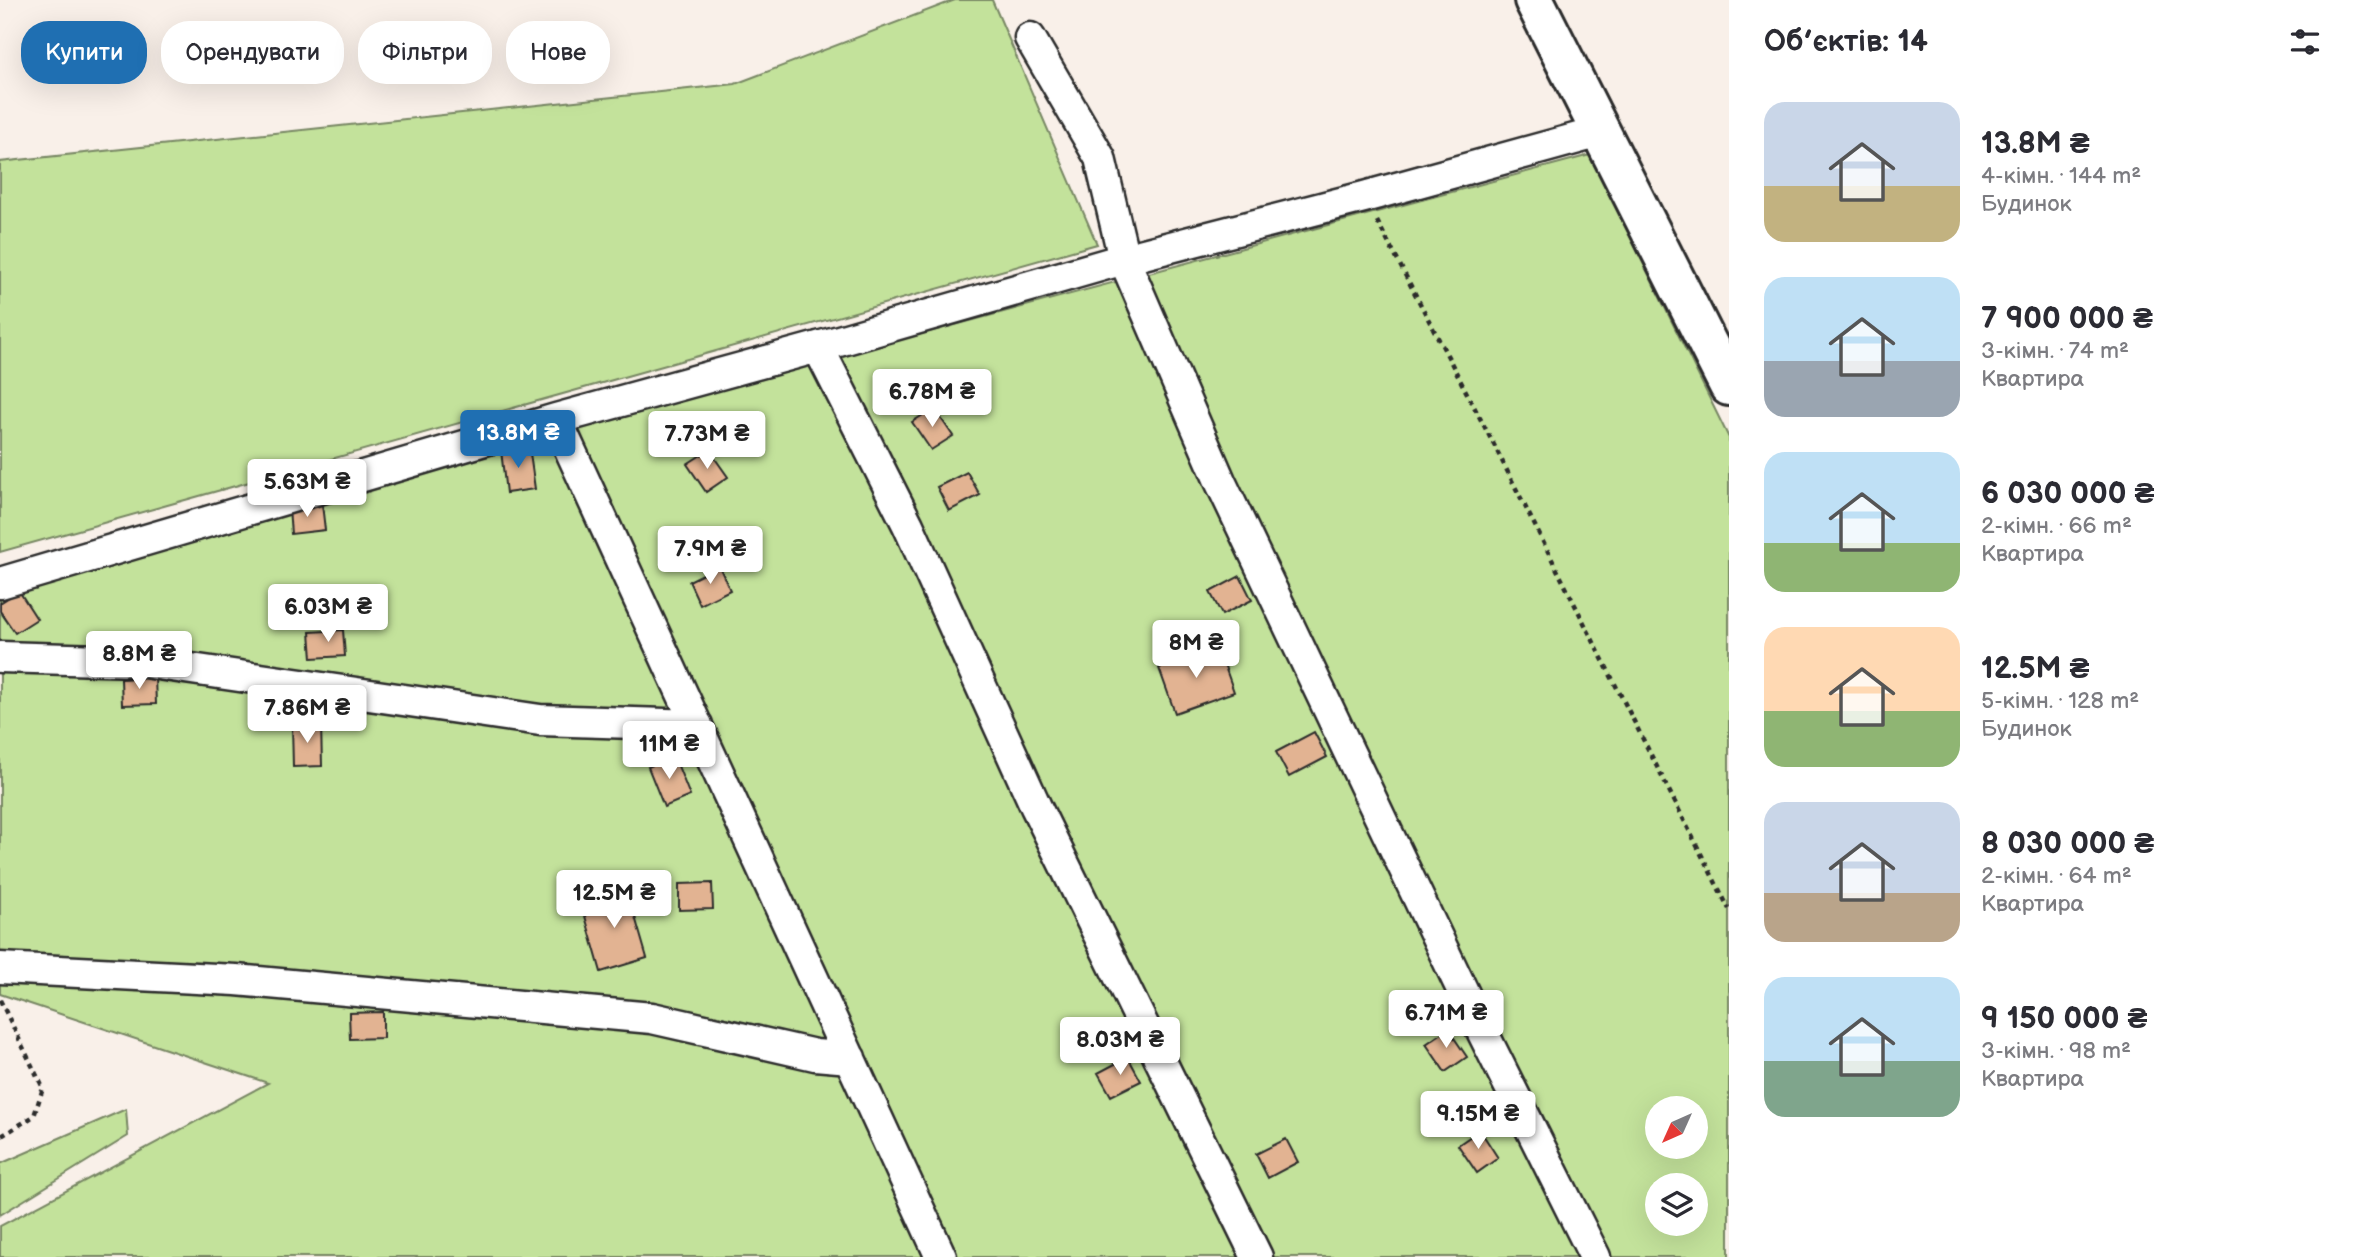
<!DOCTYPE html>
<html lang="uk">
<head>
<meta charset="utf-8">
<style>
  body { margin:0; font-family:"Balsamiq Sans",sans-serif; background:#f2f2f3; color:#2b2b33; height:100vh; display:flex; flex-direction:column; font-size:26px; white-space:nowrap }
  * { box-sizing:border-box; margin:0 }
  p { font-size:23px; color:#7c7c81 }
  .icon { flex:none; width:38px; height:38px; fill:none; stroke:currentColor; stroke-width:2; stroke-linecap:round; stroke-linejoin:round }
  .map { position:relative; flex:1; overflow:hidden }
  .side { display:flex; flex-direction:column; background:#fff; width:630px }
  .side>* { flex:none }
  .guide { position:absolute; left:21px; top:21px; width:665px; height:63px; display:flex; gap:14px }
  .needle { width:46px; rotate:225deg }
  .tools { position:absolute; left:1645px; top:1096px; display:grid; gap:14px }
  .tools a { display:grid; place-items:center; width:63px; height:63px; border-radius:50%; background:#fff; box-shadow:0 7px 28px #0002; font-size:35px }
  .price { position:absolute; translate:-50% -60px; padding:0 16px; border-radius:7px; background:#fff; color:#222; font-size:23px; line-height:46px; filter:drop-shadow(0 2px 4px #0008) }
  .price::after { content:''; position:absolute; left:50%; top:42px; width:21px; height:16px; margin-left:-10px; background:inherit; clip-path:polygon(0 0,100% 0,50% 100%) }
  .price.on { background:#1f6fb2; color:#fff }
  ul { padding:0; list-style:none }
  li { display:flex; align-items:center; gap:21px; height:175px; padding:0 35px }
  li span { display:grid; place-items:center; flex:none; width:196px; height:140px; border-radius:21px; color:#555 }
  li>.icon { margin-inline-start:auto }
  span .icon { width:84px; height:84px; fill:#fffc; stroke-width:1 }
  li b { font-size:30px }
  h2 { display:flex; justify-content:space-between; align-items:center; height:84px; padding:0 35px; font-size:30px }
  .pill { padding:0 24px; border-radius:28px; background:#fff; box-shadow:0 7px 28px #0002; font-size:24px; line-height:63px }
  .pill.on { background:#1f6fb2; color:#fff }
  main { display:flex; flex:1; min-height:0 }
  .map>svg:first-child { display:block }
</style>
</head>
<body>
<main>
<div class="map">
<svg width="1729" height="1257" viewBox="0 0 1729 1257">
  <rect width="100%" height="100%" fill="#f9f0e9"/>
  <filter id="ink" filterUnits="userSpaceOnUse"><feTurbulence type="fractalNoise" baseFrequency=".0143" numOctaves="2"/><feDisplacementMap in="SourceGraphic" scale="14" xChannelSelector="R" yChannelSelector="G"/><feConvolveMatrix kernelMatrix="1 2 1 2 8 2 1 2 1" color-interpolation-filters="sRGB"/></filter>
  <g filter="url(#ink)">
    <!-- green -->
    <path fill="#c3e29b" stroke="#778663" stroke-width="2" fill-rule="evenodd" d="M955 0H992L1097 244 0 552V162L735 84Z
      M1590 155 1729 438V1257H0V1226L268 1083 0 994V589L824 360ZM1657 1108H1696V1146H1657ZM1657 1185H1696V1223H1657Z
      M126 1109 128 1136 0 1215V1164Z"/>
    <!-- building -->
    <path fill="#e2b392" stroke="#2b2b2b" stroke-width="2" d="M934 408 953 436 931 450 912 422Z
      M529 446 535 489 506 493 501 450Z
      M709 450 728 477 706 492 687 464Z
      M967 472 980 495 949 511 937 487Z
      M322 504 325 530 291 534 289 508Z
      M719 566 730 590 700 605 689 581Z
      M1240 576 1252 600 1222 615 1210 592Z
      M19 591 37 619 15 633 0 611V603Z
      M343 630 345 656 312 658 310 632Z
      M1218 647 1234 692 1175 713 1159 668Z
      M155 677 156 704 122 705 121 679Z
      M321 723 322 766 293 767 292 724Z
      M1314 732 1327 757 1289 777 1276 752Z
      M674 756 690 796 664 807 648 767Z
      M712 883 713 909 679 910V884Z
      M627 889 647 958 601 972 581 902Z
      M383 1012V1038L350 1039 349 1013Z
      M1448 1029 1467 1057 1445 1072 1426 1044Z
      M1128 1057 1141 1081 1111 1096 1098 1073Z
      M1480 1130 1498 1158 1477 1173 1458 1145Z
      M1286 1139 1298 1162 1268 1178 1256 1154Z"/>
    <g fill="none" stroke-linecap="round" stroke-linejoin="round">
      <!-- minor casing -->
      <g stroke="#2b2b2b" stroke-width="35">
        <path id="minor" d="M1030 38 1100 158 1124 259 1220 481 1476 1019 1595 1257
          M818 347 908 525 1036 807 1257 1257
          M556 419 941 1257
          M0 583 556 419 818 347 1124 259 1364 197 1600 132
          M0 657 137 661 540 720 697 725
          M0 968 236 980 652 1018 815 1055 850 1058"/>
      </g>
      <!-- tertiary casing -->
      <g stroke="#2b2b2b" stroke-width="44">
        <path id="tertiary" d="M1534 0 1729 386"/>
      </g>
      <!-- path -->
      <path stroke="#2b2b2b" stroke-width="4.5" stroke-dasharray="5 5" stroke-linecap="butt" d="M1377 221 1492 441 1729 909
        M0 1000 43 1088 34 1116 0 1137"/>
      <!-- minor -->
      <use href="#minor" stroke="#fff" stroke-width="30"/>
      <!-- tertiary -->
      <use href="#tertiary" stroke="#fff" stroke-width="38"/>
    </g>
  </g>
</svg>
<div class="tools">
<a><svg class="needle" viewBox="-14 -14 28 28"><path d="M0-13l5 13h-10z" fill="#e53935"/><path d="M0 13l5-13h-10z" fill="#7c7c81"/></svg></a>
<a><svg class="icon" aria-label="layers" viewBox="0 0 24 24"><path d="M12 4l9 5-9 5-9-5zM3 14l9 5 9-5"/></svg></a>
</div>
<b class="price" style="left:932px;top:429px">6.78M ₴</b>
<b class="price on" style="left:518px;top:470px">13.8M ₴</b>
<b class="price" style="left:707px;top:471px">7.73M ₴</b>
<b class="price" style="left:307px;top:519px">5.63M ₴</b>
<b class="price" style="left:710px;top:586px">7.9M ₴</b>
<b class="price" style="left:328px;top:644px">6.03M ₴</b>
<b class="price" style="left:1196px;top:680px">8M ₴</b>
<b class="price" style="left:139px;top:691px">8.8M ₴</b>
<b class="price" style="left:307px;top:745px">7.86M ₴</b>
<b class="price" style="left:669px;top:781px">11M ₴</b>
<b class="price" style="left:614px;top:930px">12.5M ₴</b>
<b class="price" style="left:1446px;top:1050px">6.71M ₴</b>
<b class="price" style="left:1120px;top:1077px">8.03M ₴</b>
<b class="price" style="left:1478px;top:1151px">9.15M ₴</b>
<div class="guide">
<a class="pill on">Купити</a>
<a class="pill">Орендувати</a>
<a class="pill">Фільтри</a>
<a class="pill">Нове</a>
</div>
</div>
<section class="side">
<h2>Об’єктів: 14<svg class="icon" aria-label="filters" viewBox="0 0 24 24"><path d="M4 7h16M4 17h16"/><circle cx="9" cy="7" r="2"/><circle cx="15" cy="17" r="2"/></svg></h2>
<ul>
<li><span style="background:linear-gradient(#c9d6e8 60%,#c2b280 0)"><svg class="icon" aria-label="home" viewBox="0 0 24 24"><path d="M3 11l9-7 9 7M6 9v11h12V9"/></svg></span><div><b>13.8M ₴</b><p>4-кімн. · 144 m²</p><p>Будинок</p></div></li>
<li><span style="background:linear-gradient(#bfe0f5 60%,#9aa5b1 0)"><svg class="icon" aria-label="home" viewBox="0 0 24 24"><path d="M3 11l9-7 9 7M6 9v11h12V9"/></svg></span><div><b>7 900 000 ₴</b><p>3-кімн. · 74 m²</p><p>Квартира</p></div></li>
<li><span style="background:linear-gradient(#bfe0f5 65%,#8fb573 0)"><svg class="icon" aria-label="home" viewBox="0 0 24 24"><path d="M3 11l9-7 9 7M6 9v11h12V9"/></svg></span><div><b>6 030 000 ₴</b><p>2-кімн. · 66 m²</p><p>Квартира</p></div></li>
<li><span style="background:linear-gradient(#ffd9b3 60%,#8fb573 0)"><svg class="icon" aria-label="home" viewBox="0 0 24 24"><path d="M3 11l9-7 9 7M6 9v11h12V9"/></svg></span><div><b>12.5M ₴</b><p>5-кімн. · 128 m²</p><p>Будинок</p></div></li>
<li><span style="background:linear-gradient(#c9d6e8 65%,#b9a48a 0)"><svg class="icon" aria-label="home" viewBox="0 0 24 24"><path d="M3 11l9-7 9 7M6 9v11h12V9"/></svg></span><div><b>8 030 000 ₴</b><p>2-кімн. · 64 m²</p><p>Квартира</p></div></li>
<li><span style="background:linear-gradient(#bfe0f5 60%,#7fa58c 0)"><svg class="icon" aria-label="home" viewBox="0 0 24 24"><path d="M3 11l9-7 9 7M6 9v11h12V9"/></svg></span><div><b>9 150 000 ₴</b><p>3-кімн. · 98 m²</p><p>Квартира</p></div></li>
</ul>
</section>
</main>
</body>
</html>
